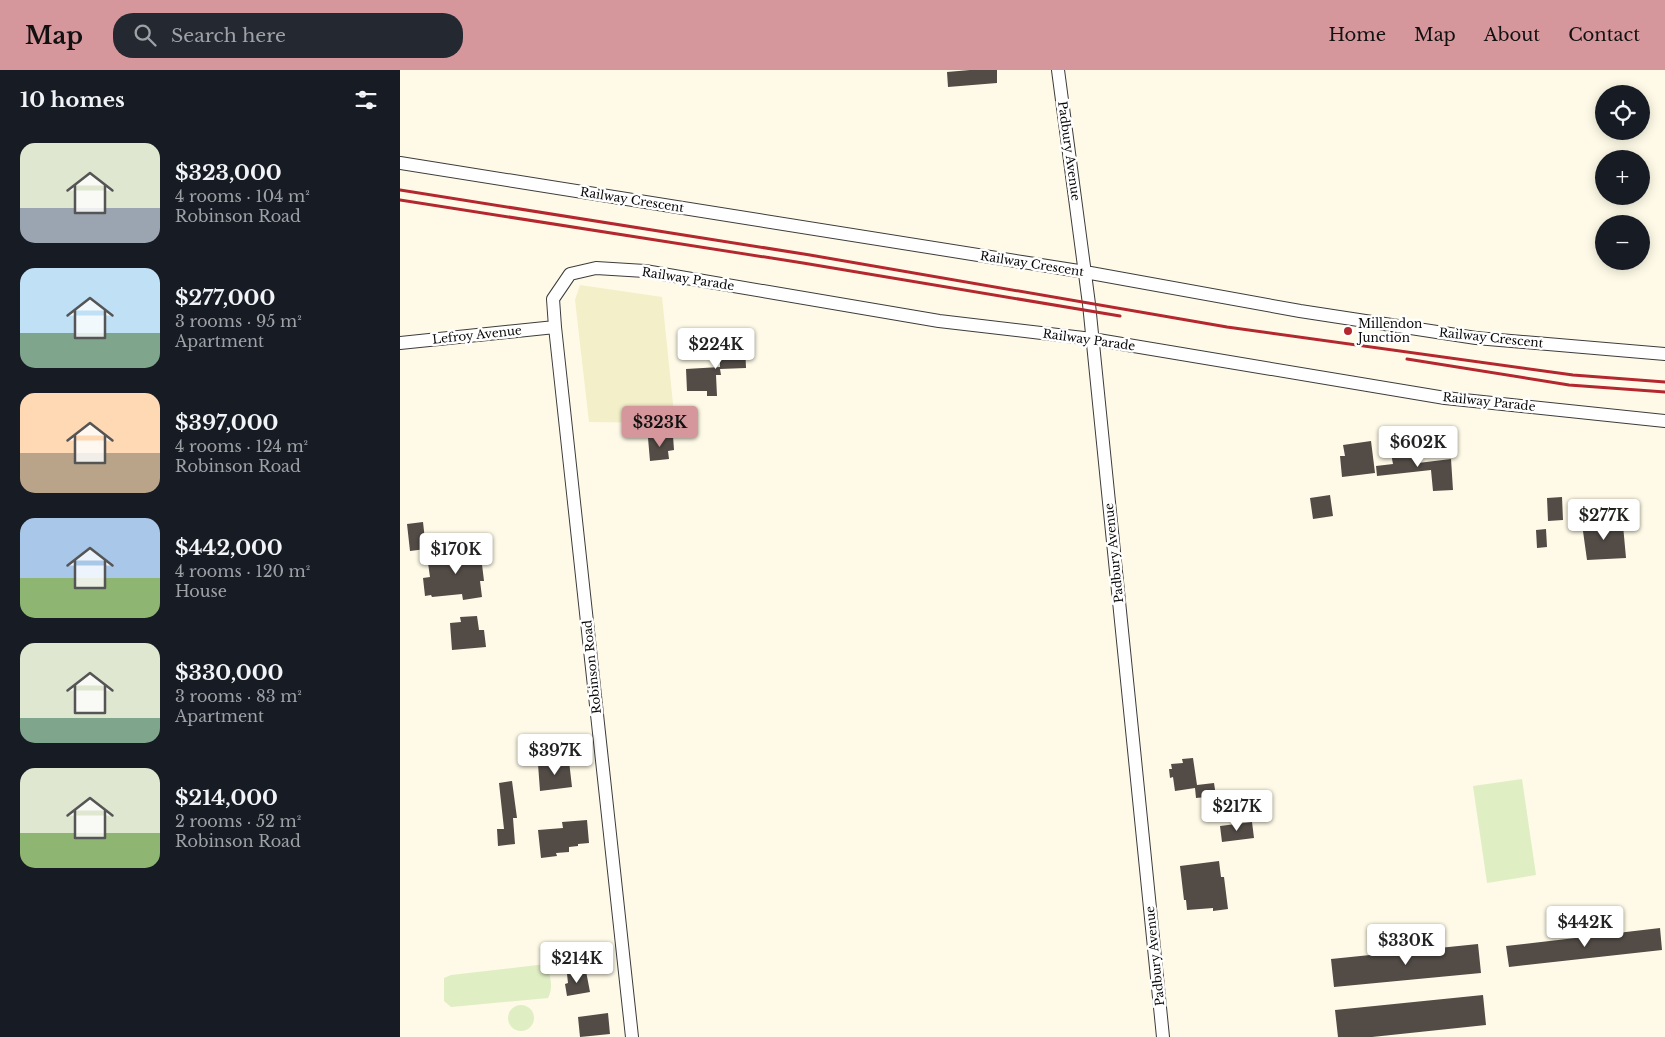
<!DOCTYPE html>
<html lang="en">
<head>
<meta charset="utf-8">
<style>
  body { margin:0; font-family:"Libre Baskerville",serif; background:#242831; color:#f1f3f6; height:100vh; display:flex; flex-direction:column; font-size:19px; white-space:nowrap }
  * { box-sizing:border-box; margin:0 }
  p { font-size:16px; color:#9ea1a6 }
  .icon { flex:none; width:28px; height:28px; fill:none; stroke:currentColor; stroke-width:2; stroke-linecap:round; stroke-linejoin:round }
  .map { position:relative; flex:1; overflow:hidden }
  .drawer { display:flex; flex-direction:column; background:#171b24; width:400px }
  .drawer>* { flex:none }
  .buttons { position:absolute; left:1195px; top:15px; display:grid; gap:10px }
  .buttons a { display:grid; place-items:center; width:55px; height:55px; border-radius:50%; background:#171b24; box-shadow:0 2px 12px #0003; font-size:25px }
  .price { position:absolute; translate:-50% -42px; padding:0 11px; border-radius:5px; background:#fff; color:#222; font-size:16px; line-height:32px; filter:drop-shadow(0 1px 2px #0008) }
  .price::after { content:''; position:absolute; left:50%; top:30px; width:15px; height:11px; margin-left:-8px; background:inherit; clip-path:polygon(0 0,100% 0,50% 100%) }
  .price.active { background:#d6979c; color:#111 }
  ul { padding:0; list-style:none }
  li { display:flex; align-items:center; gap:15px; height:125px; padding:0 20px }
  li span { display:grid; place-items:center; flex:none; width:140px; height:100px; border-radius:15px; color:#555 }
  li>.icon { margin-inline-start:auto }
  span .icon { width:60px; height:60px; fill:#fffc; stroke-width:1 }
  li b { font-size:21px }
  h2 { display:flex; justify-content:space-between; align-items:center; height:60px; padding:0 20px; font-size:21px }
  header { display:flex; align-items:center; gap:30px; box-sizing:border-box; height:70px; padding:0 25px; background:#d6979c; color:#111 }
  header strong { font-size:24px }
  nav { display:flex; gap:28px; margin-inline-start:auto; font-size:18px }
  .search { width:350px; height:45px; background:#242831; display:flex; align-items:center; gap:12px; box-sizing:border-box; padding:0 18px; border-radius:20px; color:#9ea1a6; font-size:19px }
  main { display:flex; flex:1; min-height:0 }
  .map>svg:first-child { display:block }
</style>
</head>
<body>
<header>
<strong>Map</strong>
<div class="search"><svg class="icon" aria-label="search" viewBox="0 0 24 24"><circle cx="10" cy="10" r="6"/><path d="M15 15l6 6"/></svg>Search here</div>
<nav><a>Home</a><a>Map</a><a>About</a><a>Contact</a></nav>
</header>
<main>
<section class="drawer">
<h2>10 homes<svg class="icon" aria-label="filters" viewBox="0 0 24 24"><path d="M4 7h16M4 17h16"/><circle cx="9" cy="7" r="2"/><circle cx="15" cy="17" r="2"/></svg></h2>
<ul>
<li><span style="background:linear-gradient(#dfe7d0 65%,#9aa5b1 0)"><svg class="icon" aria-label="home" viewBox="0 0 24 24"><path d="M3 11l9-7 9 7M6 9v11h12V9"/></svg></span><div><b>$323,000</b><p>4 rooms · 104 m²</p><p>Robinson Road</p></div></li>
<li><span style="background:linear-gradient(#bfe0f5 65%,#7fa58c 0)"><svg class="icon" aria-label="home" viewBox="0 0 24 24"><path d="M3 11l9-7 9 7M6 9v11h12V9"/></svg></span><div><b>$277,000</b><p>3 rooms · 95 m²</p><p>Apartment</p></div></li>
<li><span style="background:linear-gradient(#ffd9b3 60%,#b9a48a 0)"><svg class="icon" aria-label="home" viewBox="0 0 24 24"><path d="M3 11l9-7 9 7M6 9v11h12V9"/></svg></span><div><b>$397,000</b><p>4 rooms · 124 m²</p><p>Robinson Road</p></div></li>
<li><span style="background:linear-gradient(#a9c7e8 60%,#8fb573 0)"><svg class="icon" aria-label="home" viewBox="0 0 24 24"><path d="M3 11l9-7 9 7M6 9v11h12V9"/></svg></span><div><b>$442,000</b><p>4 rooms · 120 m²</p><p>House</p></div></li>
<li><span style="background:linear-gradient(#dfe7d0 75%,#7fa58c 0)"><svg class="icon" aria-label="home" viewBox="0 0 24 24"><path d="M3 11l9-7 9 7M6 9v11h12V9"/></svg></span><div><b>$330,000</b><p>3 rooms · 83 m²</p><p>Apartment</p></div></li>
<li><span style="background:linear-gradient(#dfe7d0 65%,#8fb573 0)"><svg class="icon" aria-label="home" viewBox="0 0 24 24"><path d="M3 11l9-7 9 7M6 9v11h12V9"/></svg></span><div><b>$214,000</b><p>2 rooms · 52 m²</p><p>Robinson Road</p></div></li>
</ul>
</section>
<div class="map">
<svg width="1265" height="967" viewBox="0 0 1265 967">
  <rect width="100%" height="100%" fill="#fefae7"/>
  <!-- farmland -->
  <path fill="#f2efc9" d="M180 215 262 227 275 353 189 352 175 230Z"/>
  <!-- pitch -->
  <path fill="#e0eec4" d="M1122 709 1136 805 1087 813 1073 716Z
    M146 894C150 904 154 917 148 928L51 937 44 931V908L51 905Z
    M108 948a13 13 0 1 1 26 0a13 13 0 1 1-26 0Z"/>
  <!-- building -->
  <path fill="#524b46" d="M570 0H597V13L548 17 547 2Z
    M345 274 346 298 320 299 321 305H316L317 326H307V321H287L286 299 320 297V278H331V275Z
    M273 366 274 380 268 381 269 389 250 391 248 368Z
    M997 366 1001 388 1017 387 1018 393 1051 389 1053 420 1033 421 1031 400 977 406 976 396 993 394 988 368Z
    M971 371 975 403 942 407 940 386H945L943 375Z
    M930 425 933 446 913 449 910 428Z
    M1162 427 1163 450 1148 451 1147 428Z
    M23 452 26 479 10 481 7 454Z
    M1216 452 1217 456 1223 455 1226 488 1187 490 1182 454Z
    M1146 459 1147 477 1137 478 1136 460Z
    M84 475 85 485 81 486 84 511H80L82 527 63 530 62 524 32 527 31 525 25 526 23 508 30 507 27 486 46 484V488L66 486 65 478Z
    M77 546 79 560H84L86 577 52 580 50 553 61 552 60 547Z
    M793 688 797 715 814 713 816 726 796 728 795 718 775 721 773 707 770 708 769 699H772L771 694 783 693 782 689Z
    M169 691 172 717 140 721 138 694Z
    M112 711 117 748H113L115 774 98 776 97 759H104L99 713Z
    M187 750 189 773 178 774V776L169 777V782L156 783 157 786 141 788 138 760 163 758 162 752Z
    M852 752 854 768 822 772 820 756Z
    M819 791 821 807H824L828 839 813 841V838L787 840 786 830H784L780 796Z
    M1260 858 1262 880 1109 897 1106 876Z
    M1078 874 1081 903 934 917 931 889Z
    M186 901 190 922 167 926 165 914 168 913 167 904Z
    M1083 925 1086 955 972 967H938L935 940Z
    M208 943 210 964 180 967 178 947Z"/>
  <g fill="none" stroke-linecap="round" stroke-linejoin="round">
    <!-- minor casing -->
    <g stroke="#3c3c3c" stroke-width="14">
      <path id="minor" d="M658 0 689 234 763 967
        M0 93 685 202 900 241 1076 268 1265 284
        M0 273 155 257
        M232 967 155 257 153 229 170 204 196 198 245 201 539 251 692 269 1045 328 1265 351"/>
    </g>
    <!-- minor -->
    <use href="#minor" stroke="#fff" stroke-width="12"/>
    <!-- rail -->
    <path stroke="#b4272f" stroke-width="3" d="M0 120 410 185 827 257 1173 305 1265 312
      M0 130 403 193 720 246
      M1007 289 1169 315 1265 322"/>
  </g>
  <!-- markers -->
  <circle fill="#b4272f" stroke="#fff" stroke-width="2" cx="948" cy="261" r="5"/>
  <g text-anchor="middle" stroke-width="5" stroke-linejoin="round" paint-order="stroke">
    <!-- street labels -->
    <g font-size="12" fill="#090909" stroke="#fff">
      <text transform="translate(669 81) rotate(82)" y="4">Padbury Avenue</text>
      <text transform="translate(232 130) rotate(9)" y="4">Railway Crescent</text>
      <text transform="translate(632 194) rotate(9)" y="4">Railway Crescent</text>
      <text transform="translate(288 209) rotate(9)" y="4">Railway Parade</text>
      <text transform="translate(77 265) rotate(-6)" y="4">Lefroy Avenue</text>
      <text transform="translate(1091 268) rotate(6)" y="4">Railway Crescent</text>
      <text transform="translate(689 270) rotate(8)" y="4">Railway Parade</text>
      <text transform="translate(1089 332) rotate(6)" y="4">Railway Parade</text>
      <text transform="translate(714 483) rotate(-96)" y="4">Padbury Avenue</text>
      <text transform="translate(192 597) rotate(-96)" y="4">Robinson Road</text>
      <text transform="translate(755 886) rotate(-96)" y="4">Padbury Avenue</text>
    </g>
    <!-- poi labels -->
    <g font-size="12" fill="#090909" stroke="#fff" text-anchor="start">
      <text x="958" y="258">Millendon<tspan x="958" dy="14">Junction</tspan></text>
    </g>
  </g>
</svg>
<div class="buttons">
<a><svg class="icon" aria-label="locate" viewBox="0 0 24 24"><circle cx="12" cy="12" r="6"/><path d="M12 2v4M12 18v4M2 12h4M18 12h4"/></svg></a>
<a>+</a>
<a>−</a>
</div>
<b class="price" style="left:316px;top:300px">$224K</b>
<b class="price active" style="left:260px;top:378px">$323K</b>
<b class="price" style="left:1018px;top:398px">$602K</b>
<b class="price" style="left:1204px;top:471px">$277K</b>
<b class="price" style="left:56px;top:505px">$170K</b>
<b class="price" style="left:155px;top:706px">$397K</b>
<b class="price" style="left:837px;top:762px">$217K</b>
<b class="price" style="left:1185px;top:878px">$442K</b>
<b class="price" style="left:1006px;top:896px">$330K</b>
<b class="price" style="left:177px;top:914px">$214K</b>
</div>
</main>
</body>
</html>
